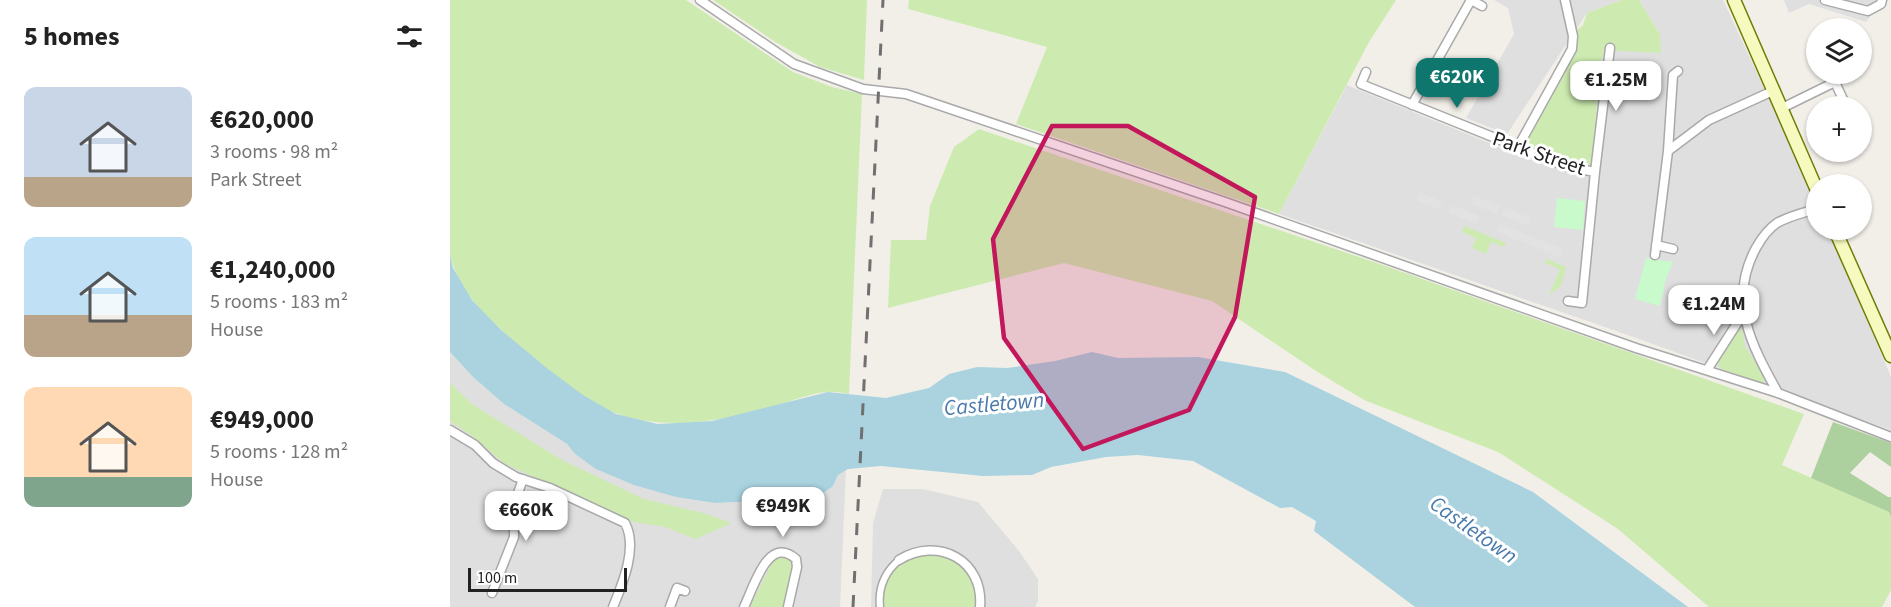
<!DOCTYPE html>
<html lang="en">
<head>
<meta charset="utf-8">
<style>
  body { margin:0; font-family:"Source Sans 3",sans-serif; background:#f6f6f6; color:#222; height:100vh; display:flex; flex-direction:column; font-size:22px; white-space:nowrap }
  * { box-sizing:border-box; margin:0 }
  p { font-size:20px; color:#767676 }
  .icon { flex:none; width:33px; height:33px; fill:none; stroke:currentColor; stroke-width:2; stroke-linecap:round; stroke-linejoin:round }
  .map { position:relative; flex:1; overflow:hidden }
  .drawer { display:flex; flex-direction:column; background:#fff; width:450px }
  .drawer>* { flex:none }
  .tools { position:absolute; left:1356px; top:18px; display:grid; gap:12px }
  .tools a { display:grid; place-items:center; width:66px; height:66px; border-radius:50%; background:#fff; box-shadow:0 2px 4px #0004; font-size:30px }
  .scale { position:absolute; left:18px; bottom:15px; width:159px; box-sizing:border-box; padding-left:6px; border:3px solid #222; border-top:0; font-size:16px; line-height:21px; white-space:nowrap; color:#222; -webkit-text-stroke:4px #fff; paint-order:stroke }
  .price { position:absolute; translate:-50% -51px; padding:0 14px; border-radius:12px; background:#fff; color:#222; font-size:20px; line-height:39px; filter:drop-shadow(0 2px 3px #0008) }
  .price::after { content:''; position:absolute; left:50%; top:36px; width:18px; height:14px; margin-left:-9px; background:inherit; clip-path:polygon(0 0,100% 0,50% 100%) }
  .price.current { background:#0f766e; color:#fff }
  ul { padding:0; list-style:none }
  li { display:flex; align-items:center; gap:18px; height:150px; padding:0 24px }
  li span { display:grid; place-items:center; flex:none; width:168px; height:120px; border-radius:12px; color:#555 }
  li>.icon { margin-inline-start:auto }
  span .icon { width:72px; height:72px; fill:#fffc; stroke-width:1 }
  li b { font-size:26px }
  h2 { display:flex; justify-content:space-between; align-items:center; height:72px; padding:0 24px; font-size:26px }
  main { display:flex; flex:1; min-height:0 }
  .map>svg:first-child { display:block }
</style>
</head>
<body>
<main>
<section class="drawer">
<h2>5 homes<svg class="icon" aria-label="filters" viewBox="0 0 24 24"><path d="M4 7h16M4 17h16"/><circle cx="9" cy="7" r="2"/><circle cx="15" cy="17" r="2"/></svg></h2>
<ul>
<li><span style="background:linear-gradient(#c9d6e8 75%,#b9a48a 0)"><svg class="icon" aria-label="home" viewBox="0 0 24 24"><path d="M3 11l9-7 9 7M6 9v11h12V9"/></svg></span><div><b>€620,000</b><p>3 rooms · 98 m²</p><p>Park Street</p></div></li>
<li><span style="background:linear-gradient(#bfe0f5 65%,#b9a48a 0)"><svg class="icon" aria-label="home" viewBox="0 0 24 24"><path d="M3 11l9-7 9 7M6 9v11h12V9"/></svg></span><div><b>€1,240,000</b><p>5 rooms · 183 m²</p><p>House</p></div></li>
<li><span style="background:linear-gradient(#ffd9b3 75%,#7fa58c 0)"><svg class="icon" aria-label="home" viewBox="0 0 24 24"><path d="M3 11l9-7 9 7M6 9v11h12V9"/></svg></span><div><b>€949,000</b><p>5 rooms · 128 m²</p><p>House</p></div></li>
</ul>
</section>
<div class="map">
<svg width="1441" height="607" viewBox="0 0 1441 607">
  <rect width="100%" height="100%" fill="#f2efe9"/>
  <!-- residential -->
  <path fill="#e0dfdf" d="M1044 0H1172L1137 13 1057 134 1016 118 1064 34 1058 8Z
    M1189 0H1273L1366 200V230H1379L1441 377V430L1175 334 829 214 897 85 1081 160 1093 151 1131 167 1138 166 1142 161 1149 81 1147 78 1134 76 1135 67 1147 68 1154 50H1167L1210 34Z
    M1334 0H1433L1416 22 1359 4 1339 13Z
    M0 352 23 377 54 404 117 444 124 453 266 503 349 499 371 495 383 486 388 475 396 470 390 607H0Z
    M433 489H473L528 502 569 551 588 579V601L585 607H421L423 523Z"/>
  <!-- grass -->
  <path fill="#cdebb0" d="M0 0H236L343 72 382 87 412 94 399 394C392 393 384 391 377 392 354 394 333 405 311 410 264 422 215 430 168 414 138 404 99 370 74 350 43 323 10 296 0 255Z
    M263 0H417L414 80 370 67 327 43Z
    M459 0H946L919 42 829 214 566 124 597 47 458 9Z
    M1172 0H1189L1210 34 1211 53 1154 50 1150 66 1147 68 1135 67 1134 76 1147 78 1149 81 1142 161 1138 166 1131 167 1080 146 1077 143 1079 136 1127 49V30L1133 25 1137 13Z
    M529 129 927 263 1354 414 1332 465 1439 512 1441 517V590L1432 607H1259L1168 529 1048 452 914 400 866 371 762 301 614 263 438 308 441 240H476L480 206 504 147Z
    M1014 226 1056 243 1054 247 1041 242 1036 254 1022 248 1026 238 1012 232Z
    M1096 259 1116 267 1111 286 1099 295 1110 269 1095 263Z
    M1288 330H1292L1295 346 1315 379 1313 384 1269 368 1268 359Z
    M0 383 22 404 112 460 194 499 253 513 282 523 245 539 215 527 184 522 55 464 21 435 0 421Z
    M468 554C491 555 516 556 524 583 526 590 526 599 527 607H433C429 579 445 565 468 554Z
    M329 556 340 559 343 568 334 607H300L323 561Z"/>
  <!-- forest -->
  <path fill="#add19e" d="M1383 422 1441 443V467L1420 452 1400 473 1438 497H1441V517L1439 512 1361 478Z"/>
  <!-- park -->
  <path fill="#c8facc" d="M1107 198 1135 201 1133 230 1104 227Z
    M1196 258 1223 262 1216 279 1210 306 1185 299Z"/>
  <!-- parking -->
  <path fill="#e2e2e2" d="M970 193 992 201 989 209 967 201Z
    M1023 195 1050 206 1047 214 1020 203Z
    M1002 205 1029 216 1026 224 999 213Z
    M1054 207 1081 218 1078 226 1051 215Z
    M1050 224 1113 249 1110 257 1047 232Z"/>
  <!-- water -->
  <path fill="#aad3df" d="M0 255 3 268 22 300 51 330 98 369 133 395 166 414 208 424 262 421 378 392 436 398 479 388 499 374 527 367 557 368 605 361 642 352 668 358 748 357 835 372 1083 492 1238 607H965L864 531 866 521 842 507 830 508 743 461 688 455 656 457 601 467 582 475 533 476 431 466 398 469 388 475 383 486 371 495 349 499 266 503 226 497 184 485 146 469 124 453 117 444 54 404 23 377 0 352Z"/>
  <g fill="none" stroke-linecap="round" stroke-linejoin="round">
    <!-- pedestrian casing -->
    <g stroke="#a9a9a9" stroke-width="9">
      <path id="pedestrian" d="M430 607C428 588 435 572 449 560"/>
    </g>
    <!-- minor casing -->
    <g stroke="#a9a9a9" stroke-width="11">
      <path id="minor" d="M250 0 344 64 413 89 456 94 775 202 1186 348 1328 393 1441 437
        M1021 0 1032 6
        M1375 0 1418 11 1431 4 1432 0
        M1135 71 1157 73
        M916 72 911 84 1115 166 1145 172 1132 303 1118 301
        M962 105 1021 0
        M1332 108 1385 82 1396 106
        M1068 147 1122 49 1123 36 1115 0
        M1218 151 1223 75 1228 71
        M1145 172 1160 48
        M1206 245 1223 249
        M1205 255 1218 151 1259 120 1325 90
        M1257 370 1293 314
        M1328 393C1302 346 1277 301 1306 248 1311 239 1318 229 1327 223 1339 216 1353 213 1366 209
        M0 430 25 445 43 463 66 477 100 488 175 523C188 547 173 583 163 607
        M449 560C488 536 534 560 530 607
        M42 593 64 537V504L73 479
        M220 607 227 588 235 591
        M294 607C304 587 318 534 346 559L347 567 338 607"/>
    </g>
    <!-- secondary casing -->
    <g stroke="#707d05" stroke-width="15">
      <path id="secondary" d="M1284 0 1366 188
        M1385 230 1441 356"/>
    </g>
    <!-- pedestrian -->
    <use href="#pedestrian" stroke="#fff" stroke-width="6"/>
    <!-- minor -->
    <use href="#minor" stroke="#fff" stroke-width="8"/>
    <!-- secondary -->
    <use href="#secondary" stroke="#f7fabf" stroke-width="12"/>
    <!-- rail -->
    <path stroke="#707070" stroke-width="3" stroke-dasharray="12 12" stroke-linecap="butt" d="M403 607 433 0"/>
  </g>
  <!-- marked area -->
  <path fill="#c2185b" fill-opacity="0.2" stroke="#c2185b" stroke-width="4.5" stroke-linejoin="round" d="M602 126H678L805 197 785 317 739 410 633 449 554 338 543 239Z"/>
  <g text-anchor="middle" stroke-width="6" stroke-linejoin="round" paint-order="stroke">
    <!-- street labels -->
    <g font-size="21" fill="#222" stroke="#fff">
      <text transform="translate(1089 153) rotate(19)" y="7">Park Street</text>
    </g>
    <!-- water labels -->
    <g font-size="22" font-style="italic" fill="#4a7aab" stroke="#fff">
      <text transform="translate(544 403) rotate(-5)" y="8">Castletown</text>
      <text transform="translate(1024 529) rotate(35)" y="8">Castletown</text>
    </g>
  </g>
</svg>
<div class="tools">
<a><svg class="icon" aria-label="layers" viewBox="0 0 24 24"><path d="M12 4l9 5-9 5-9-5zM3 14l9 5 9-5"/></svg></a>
<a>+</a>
<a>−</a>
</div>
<div class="scale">100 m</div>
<b class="price current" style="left:1007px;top:109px">€620K</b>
<b class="price" style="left:1166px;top:112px">€1.25M</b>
<b class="price" style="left:1264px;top:336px">€1.24M</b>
<b class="price" style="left:333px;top:538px">€949K</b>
<b class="price" style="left:76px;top:542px">€660K</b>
</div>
</main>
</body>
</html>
